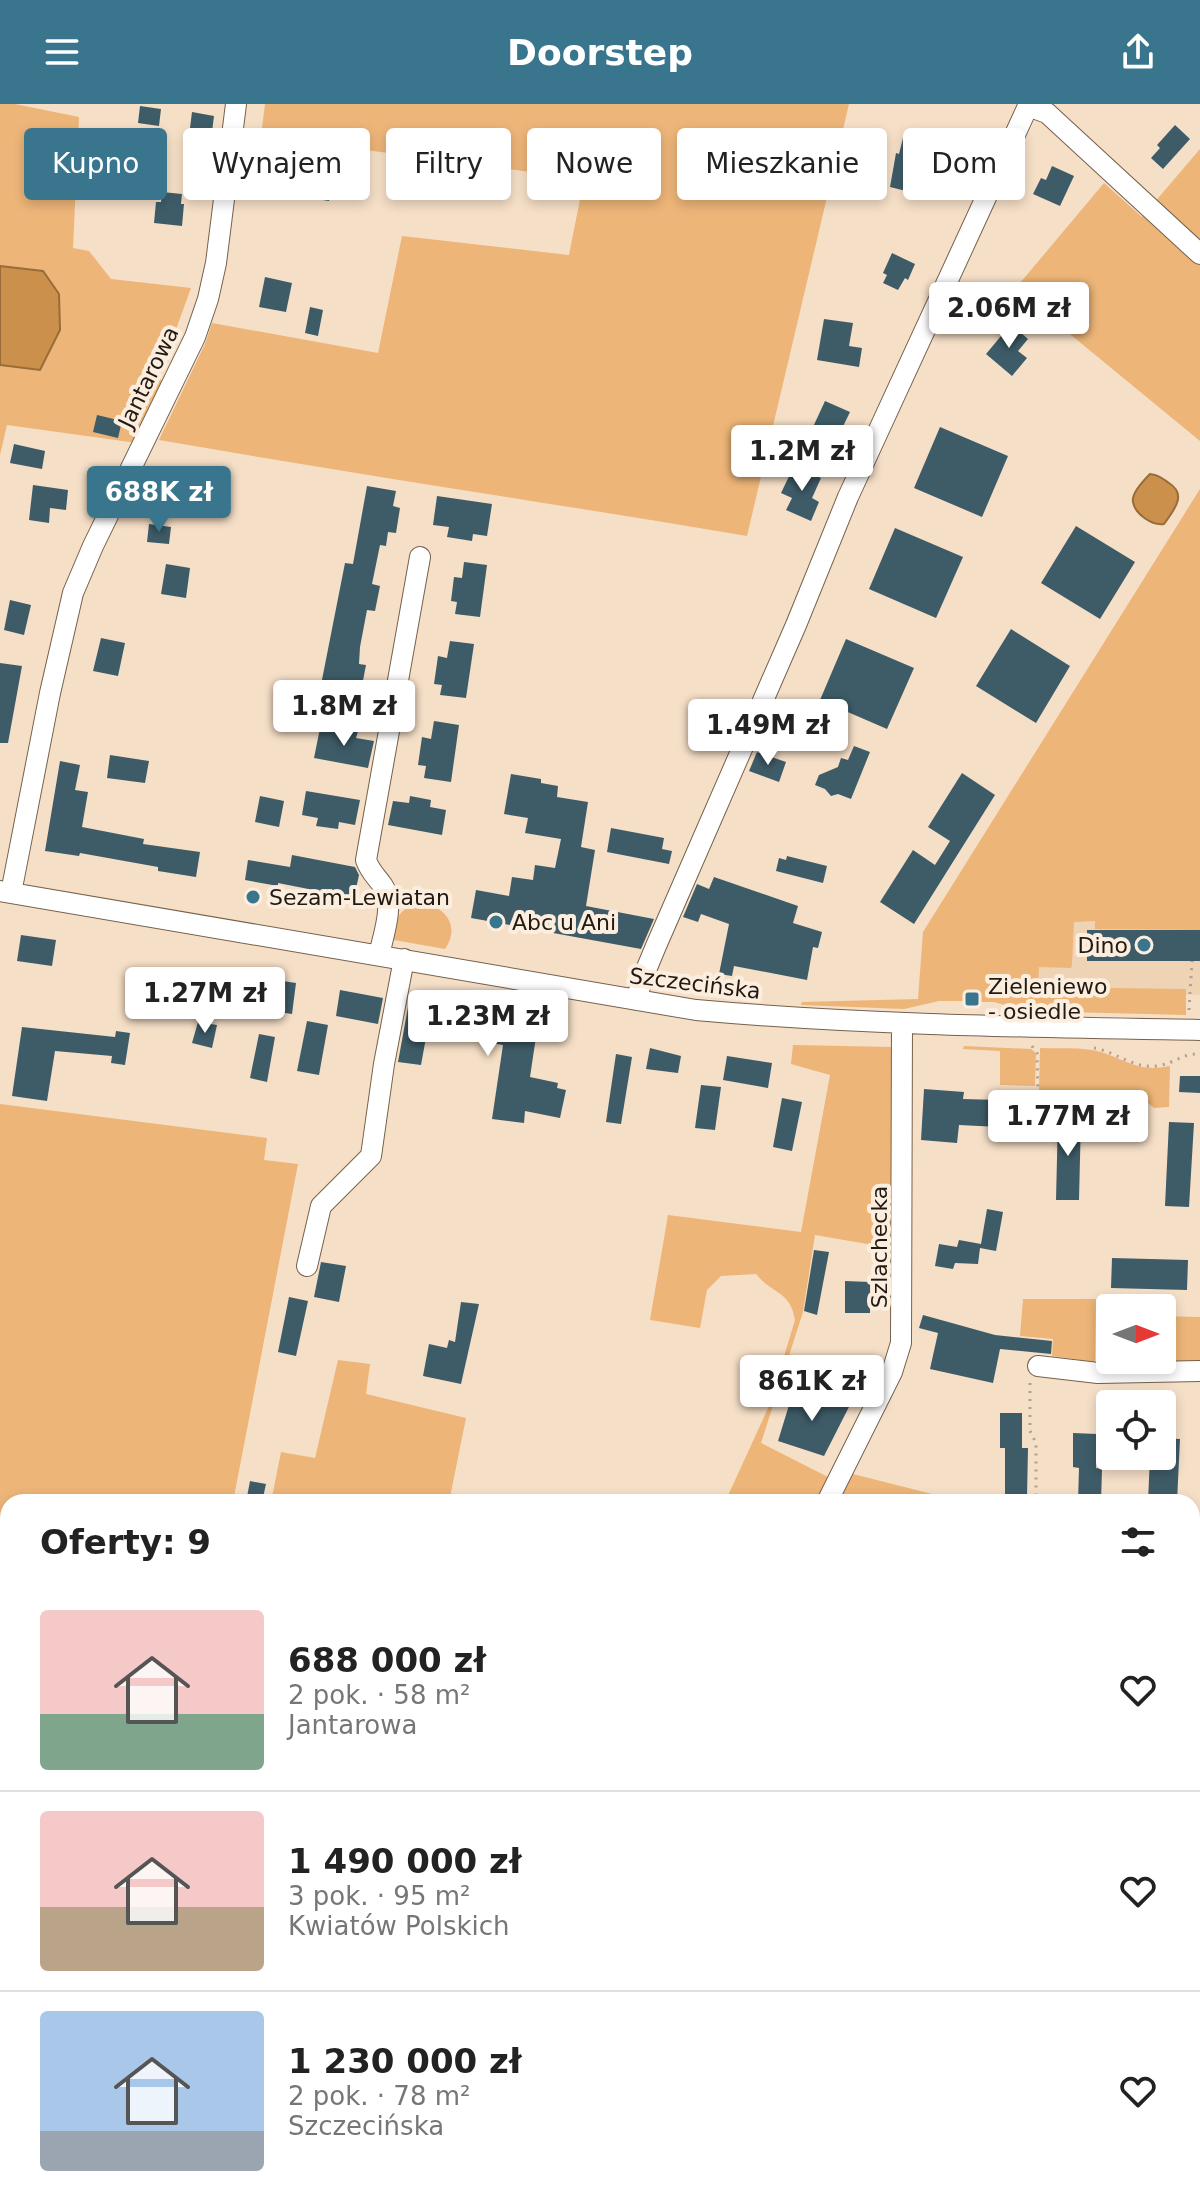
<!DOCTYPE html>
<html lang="pl">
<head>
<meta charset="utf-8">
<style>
  body { margin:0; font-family:"DejaVu Sans",sans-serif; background:#f2f2f2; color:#222; height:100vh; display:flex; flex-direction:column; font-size:30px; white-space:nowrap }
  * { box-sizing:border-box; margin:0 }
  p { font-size:26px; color:#767676 }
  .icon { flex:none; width:44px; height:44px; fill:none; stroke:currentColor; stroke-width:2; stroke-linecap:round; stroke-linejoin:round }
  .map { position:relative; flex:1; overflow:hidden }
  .panel { position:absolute; left:0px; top:1390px; width:1200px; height:712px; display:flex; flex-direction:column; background:#fff; border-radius:24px 24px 0 0; box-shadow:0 4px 12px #0003 }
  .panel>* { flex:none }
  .banner { position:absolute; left:24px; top:24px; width:1152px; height:72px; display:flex; gap:16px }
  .needle { width:52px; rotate:90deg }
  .tools { position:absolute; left:1096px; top:1190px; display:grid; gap:16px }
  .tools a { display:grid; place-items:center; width:80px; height:80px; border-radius:8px; background:#fff; box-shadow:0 4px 12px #0003; font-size:40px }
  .price { position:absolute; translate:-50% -68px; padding:0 18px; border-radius:8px; background:#fff; color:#222; font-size:26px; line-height:52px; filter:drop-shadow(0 2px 4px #0008) }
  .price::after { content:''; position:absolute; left:50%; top:48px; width:24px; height:18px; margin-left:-12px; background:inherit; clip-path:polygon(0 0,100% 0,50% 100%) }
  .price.active { background:#39768d; color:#fff }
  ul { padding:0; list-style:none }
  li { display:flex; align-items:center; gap:24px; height:200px; padding:0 40px }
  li+li { border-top:2px solid #e0e0e0 }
  li span { display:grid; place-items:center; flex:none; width:224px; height:160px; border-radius:8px; color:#555 }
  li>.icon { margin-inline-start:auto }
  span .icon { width:96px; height:96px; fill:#fffc; stroke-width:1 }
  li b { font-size:34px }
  h2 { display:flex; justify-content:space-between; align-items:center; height:96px; padding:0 40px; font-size:34px }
  .chip { padding:0 28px; border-radius:8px; background:#fff; box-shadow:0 4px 12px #0003; font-size:28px; line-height:72px }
  .chip.active { background:#39768d; color:#fff }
  header { display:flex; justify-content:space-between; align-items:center; height:104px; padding:0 40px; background:#39768d; color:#fff; font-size:36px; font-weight:700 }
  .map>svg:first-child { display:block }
</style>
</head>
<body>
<header><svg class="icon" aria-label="menu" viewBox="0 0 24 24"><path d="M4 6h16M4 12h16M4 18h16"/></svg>Doorstep<svg class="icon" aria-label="share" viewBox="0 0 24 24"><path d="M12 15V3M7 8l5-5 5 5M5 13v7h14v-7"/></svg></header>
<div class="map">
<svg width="1200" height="2102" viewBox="0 0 1200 2102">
  <rect width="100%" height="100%" fill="#f6dfc7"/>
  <!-- built -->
  <path fill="#efd3b5" d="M1037 815 1200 816V891L1036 884Z"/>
  <!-- green -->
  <path fill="#edb578" d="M0 0H15L79 13 73 144 89 147 111 175 191 184 159 272 165 283 137 339 7 321 0 351Z
    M265 0H849L747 432C551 399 355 370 159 336L205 240 212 219 378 249 402 132 569 151 584 75 261 32Z
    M1200 45V337L1015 185 1104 79 1142 113Z
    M1200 385V826L1095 825V817L1074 818 1072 861 1071 864 1039 863 1038 883 1186 885V911L1026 907 994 898H979V893H969L968 897H939L904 905 801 901 802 898 918 895 923 828Z
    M417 799C443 799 462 821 445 845L394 836C392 818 399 805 417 799Z
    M793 941 894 943V1115L888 1140 879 1142 815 1131 803 1208 761 1339 828 1373 816 1398H725L769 1302 795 1216C790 1186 773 1191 756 1170L721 1172 707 1186 700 1224 650 1216 668 1111 801 1128 830 971 791 960Z
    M964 942 1031 945 1036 949 1035 982 1000 981V947L963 945Z
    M1040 944C1059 945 1079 943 1097 947 1126 955 1138 969 1170 962L1169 1003 1154 1004 1143 995 1098 997 1106 1006 1102 1007 1043 994 1039 986Z
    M0 1000 267 1034 264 1056 298 1060 233 1398H8V2094H378L397 2102H0Z
    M1023 1195H1096L1095 1258 1052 1252 1053 1235 1020 1232Z
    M1102 1197 1109 1198 1110 1256H1162V1212L1200 1213V1260L1102 1262Z
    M338 1256 370 1260 366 1290 466 1314 449 1398H271L281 1348 315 1354Z
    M849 1369 964 1398H834Z
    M1192 1450 1200 1452V1710L1192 1708Z
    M492 2094H788L806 2102H489Z"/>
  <!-- water -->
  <path fill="#cb904b" stroke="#986d3a" stroke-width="2" d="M0 162 43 167 59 190 60 226 40 266 0 261Z
    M1150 370C1158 371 1162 374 1169 379 1188 391 1173 407 1164 420 1152 422 1135 410 1133 398 1131 389 1144 376 1150 370Z"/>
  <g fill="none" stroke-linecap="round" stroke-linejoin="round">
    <!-- stream -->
    <path stroke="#986d3a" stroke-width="5" d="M0 1676 8 1680
      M855 2094 875 2102"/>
  </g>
  <!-- building -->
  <path fill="#3e5c68" d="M140 2 161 5 159 22 138 19Z
    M192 8 214 12 212 28 190 24Z
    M1175 21 1190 35 1163 65 1151 54 1160 44 1157 41Z
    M904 30 915 46 922 48 910 88 890 83 896 49 899 50Z
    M309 55 335 58 329 97 304 93Z
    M392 60 417 62 415 80 390 77Z
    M1052 62 1074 72 1060 102 1033 90 1041 74 1046 76Z
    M162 88 182 90 181 100H184L182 122 154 119 156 98H161Z
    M892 149 915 160 908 176 905 174 898 186 883 179 887 171 883 169Z
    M265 173 292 179 286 208 259 203Z
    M310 203 323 206 318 232 305 229Z
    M824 215 853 219 849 242 862 244 859 263 817 256Z
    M1011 220 1028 235 1018 247 1027 254 1012 272 986 250Z
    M825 297 850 308 831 347 807 336Z
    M97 311 122 317 118 334 93 328Z
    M940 323 1008 352 982 413 914 384Z
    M14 340 45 347 42 365 10 359Z
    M794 362 821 374 812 394 819 398 811 417 786 406 792 394 781 389Z
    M33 381 68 386 66 406 50 404 49 419 29 416Z
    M367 382 396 387 393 402 400 404 396 429 388 428 386 442 380 441 372 480 380 482 375 507 367 506 360 543 359 560 366 561 361 587 352 586 349 602 318 596 345 459 353 460Z
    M437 392 492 400 487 432 473 430 472 437 447 433 449 423 433 421Z
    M149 420 171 423 169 440 147 438Z
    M1076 422 1135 458 1100 515 1041 479Z
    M895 424 963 453 936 514 869 485Z
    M464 458 487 461 480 513 455 510 457 498 451 497 454 473 462 474Z
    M166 460 190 464 186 494 161 490Z
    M10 496 31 501 24 531 4 526Z
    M1011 525 1070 562 1036 619 976 582Z
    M101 534 125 539 118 572 93 567Z
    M846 535 914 564 887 625 820 596Z
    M450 537 474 540 466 594 440 591 442 581 434 580 438 552 447 554Z
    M0 559 22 562 8 639H0Z
    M434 617 459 621 451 678 424 674 426 662 418 661 422 633 431 635Z
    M338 623 358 627 356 634 374 637 368 664 314 654 320 624 338 628Z
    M854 642 870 648 851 695 838 690 831 692 825 685 815 681 819 671 838 663 841 654 848 656Z
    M757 648 786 658 779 678 749 667Z
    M110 651 149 657 145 679 107 674Z
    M60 657 80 661 75 686 88 688 82 723 144 735 143 740 200 748 196 773 158 767V763L80 749 79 752 45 747Z
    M962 669 995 691 914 820 880 798 913 746 935 761 950 737 928 723Z
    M511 670 541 675V679L558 682 557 693 588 698 581 743 595 746 586 802 654 815 641 845 471 814 476 786 509 792 512 773 533 776 535 761 555 764 561 735 525 729 528 714 504 710Z
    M306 687 360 696 355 721 339 718 338 725 316 722 318 714 302 711Z
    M260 692 284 697 279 723 255 718Z
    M410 692 431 696 430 703 446 706 442 731 388 721 393 697 409 699Z
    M611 724 664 734 662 745 672 747 669 760 607 748Z
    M292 751 355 763 359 771 354 794 278 779V782L245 776 248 756 290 763Z
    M787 752 827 762 823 779 776 767 779 754 786 756Z
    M714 773 798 802 793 819 822 828 818 844 813 843 807 876 734 862 732 872 719 870 729 820 701 810 698 818 683 813 697 780 709 785Z
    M1087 826H1200V857H1087Z
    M21 831 56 836 52 862 17 857Z
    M244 871 296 879 292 910 239 902Z
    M340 886 383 894 378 920 336 912Z
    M409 898 496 912 495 920 537 926 530 973 558 979 557 984 566 986 560 1014 525 1007 524 1019 492 1015 503 941 427 928 421 961 398 958Z
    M307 917 328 921 319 971 297 967Z
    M198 918 217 921 212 944 192 939Z
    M22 923 115 933 116 927 130 929 125 961 111 959 112 952 55 947 47 997 12 992Z
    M259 930 275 933 267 978 250 974Z
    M650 944 681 952 678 969 646 965Z
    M616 950 632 953 621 1020 606 1018Z
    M727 952 772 959 768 984 723 976Z
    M1180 972H1200V989L1179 988Z
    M701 981 721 983 715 1026 695 1024Z
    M924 985 964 988 963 995 1000 996 999 1023 959 1021 957 1039 921 1036Z
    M782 994 802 998 792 1047 773 1043Z
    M1058 1012 1081 1013 1079 1096H1056Z
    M1169 1018 1194 1019 1189 1103 1165 1102Z
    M987 1105 1003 1108 996 1147 980 1144 978 1160 955 1159 953 1165 935 1162 939 1140 957 1143 959 1136 981 1140Z
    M814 1146 829 1148 817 1211 804 1207Z
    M1112 1154 1188 1156 1187 1186 1111 1184Z
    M321 1158 346 1162 339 1198 314 1193Z
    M845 1177 870 1178V1209H845Z
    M289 1193 308 1197 296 1252 278 1248Z
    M461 1198 479 1200 461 1280 423 1272 429 1240 447 1244 449 1236 455 1238Z
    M923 1211 995 1231 1052 1237 1051 1250 1000 1245 993 1279 930 1265 938 1229 919 1224Z
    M793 1288 835 1301 853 1295 824 1352 778 1337Z
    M1000 1309H1022V1344H1028L1027 1393H1005V1344H1000Z
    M1073 1329 1097 1330 1096 1364 1102 1365 1101 1398H1078L1079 1364 1073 1363Z
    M1162 1334 1180 1335 1177 1398H1148L1150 1352H1162Z
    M250 1377 266 1380 262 1398H246Z"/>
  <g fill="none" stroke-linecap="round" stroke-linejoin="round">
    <!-- minor casing -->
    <g stroke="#75614c" stroke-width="22">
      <path id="minor" d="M1028 2 1047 9 1200 150
        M0 787 696 906C864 921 1032 923 1200 926
        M11 789 50 589 73 489 93 442 195 233 208 195 216 159 236 0
        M379 851C383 832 395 800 383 782 377 773 370 768 366 756L420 453
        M637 896 641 878 656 842 796 521 848 393 1029 0
        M307 1162 321 1102 371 1052 384 960 404 855
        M1038 1262 1098 1269 1200 1267
        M827 1398 892 1268 901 1239 902 919"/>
    </g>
    <!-- path -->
    <path stroke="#b19f8c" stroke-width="3" stroke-dasharray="2 6" stroke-linecap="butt" d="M1189 906 1192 857
      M1032 942 1037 949 1038 993 1042 996 1099 1007 1105 1013
      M1094 944C1116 948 1134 965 1157 962 1173 960 1183 949 1200 950
      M1030 1279V1327L1036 1339V1390
      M817 2094 837 2102"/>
    <!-- minor -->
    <use href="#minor" stroke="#fff" stroke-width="20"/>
  </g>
  <!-- markers -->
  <g fill="#39768d" stroke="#fceedf" stroke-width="3">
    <circle cx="253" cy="793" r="8"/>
    <circle cx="496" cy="818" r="8"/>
    <circle cx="1144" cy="841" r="8"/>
    <rect x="964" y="887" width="16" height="16" rx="4"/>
  </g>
  <g text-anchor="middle" stroke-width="8" stroke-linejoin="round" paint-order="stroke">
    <!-- street labels -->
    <g font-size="22" fill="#221a12" stroke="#fceedf">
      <text transform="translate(148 273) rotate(-64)" y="8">Jantarowa</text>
      <text transform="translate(695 879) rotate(7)" y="8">Szczecińska</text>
      <text transform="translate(879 1143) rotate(-90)" y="8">Szlachecka</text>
    </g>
    <!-- poi labels -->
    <g font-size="22" fill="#221a12" stroke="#fceedf" text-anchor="start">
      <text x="269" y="801">Sezam-Lewiatan</text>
      <text x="512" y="826">Abc u Ani</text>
      <text x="1128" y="849" text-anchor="end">Dino</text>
      <text x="988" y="890">Zieleniewo<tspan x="988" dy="25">- osiedle</tspan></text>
    </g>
  </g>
</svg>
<div class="tools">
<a><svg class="needle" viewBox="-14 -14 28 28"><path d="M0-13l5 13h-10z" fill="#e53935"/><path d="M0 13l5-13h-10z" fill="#767676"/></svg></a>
<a><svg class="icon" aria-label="locate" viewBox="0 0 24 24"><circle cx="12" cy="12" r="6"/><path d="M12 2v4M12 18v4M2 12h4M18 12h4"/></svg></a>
</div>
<b class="price" style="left:1009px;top:246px">2.06M zł</b>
<b class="price" style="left:802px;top:389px">1.2M zł</b>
<b class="price active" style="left:159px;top:430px">688K zł</b>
<b class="price" style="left:344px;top:644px">1.8M zł</b>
<b class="price" style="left:768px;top:663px">1.49M zł</b>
<b class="price" style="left:205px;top:931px">1.27M zł</b>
<b class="price" style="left:488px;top:954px">1.23M zł</b>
<b class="price" style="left:1068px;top:1054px">1.77M zł</b>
<b class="price" style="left:812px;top:1319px">861K zł</b>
<div class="banner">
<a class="chip active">Kupno</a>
<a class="chip">Wynajem</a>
<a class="chip">Filtry</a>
<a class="chip">Nowe</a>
<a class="chip">Mieszkanie</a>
<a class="chip">Dom</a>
</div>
<section class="panel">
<h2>Oferty: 9<svg class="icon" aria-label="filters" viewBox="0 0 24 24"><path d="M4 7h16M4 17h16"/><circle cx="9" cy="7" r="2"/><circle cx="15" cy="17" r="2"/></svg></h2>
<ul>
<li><span style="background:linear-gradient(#f6c9c9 65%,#7fa58c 0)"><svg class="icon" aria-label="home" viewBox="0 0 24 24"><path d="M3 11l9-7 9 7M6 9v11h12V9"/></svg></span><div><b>688 000 zł</b><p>2 pok. · 58 m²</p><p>Jantarowa</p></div><svg class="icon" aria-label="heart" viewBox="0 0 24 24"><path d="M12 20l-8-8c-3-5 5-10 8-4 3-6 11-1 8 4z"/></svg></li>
<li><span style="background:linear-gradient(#f6c9c9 60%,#b9a48a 0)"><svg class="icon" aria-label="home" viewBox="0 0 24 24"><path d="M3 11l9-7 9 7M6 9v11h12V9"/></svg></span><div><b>1 490 000 zł</b><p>3 pok. · 95 m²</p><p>Kwiatów Polskich</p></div><svg class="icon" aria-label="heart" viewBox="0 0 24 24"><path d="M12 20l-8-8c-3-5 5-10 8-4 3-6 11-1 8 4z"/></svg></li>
<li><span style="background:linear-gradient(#a9c7e8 75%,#9aa5b1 0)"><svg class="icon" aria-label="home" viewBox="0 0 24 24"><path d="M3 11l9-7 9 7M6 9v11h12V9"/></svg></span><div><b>1 230 000 zł</b><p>2 pok. · 78 m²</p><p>Szczecińska</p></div><svg class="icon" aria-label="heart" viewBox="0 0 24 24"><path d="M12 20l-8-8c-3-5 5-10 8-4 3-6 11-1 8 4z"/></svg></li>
</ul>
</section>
</div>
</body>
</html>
